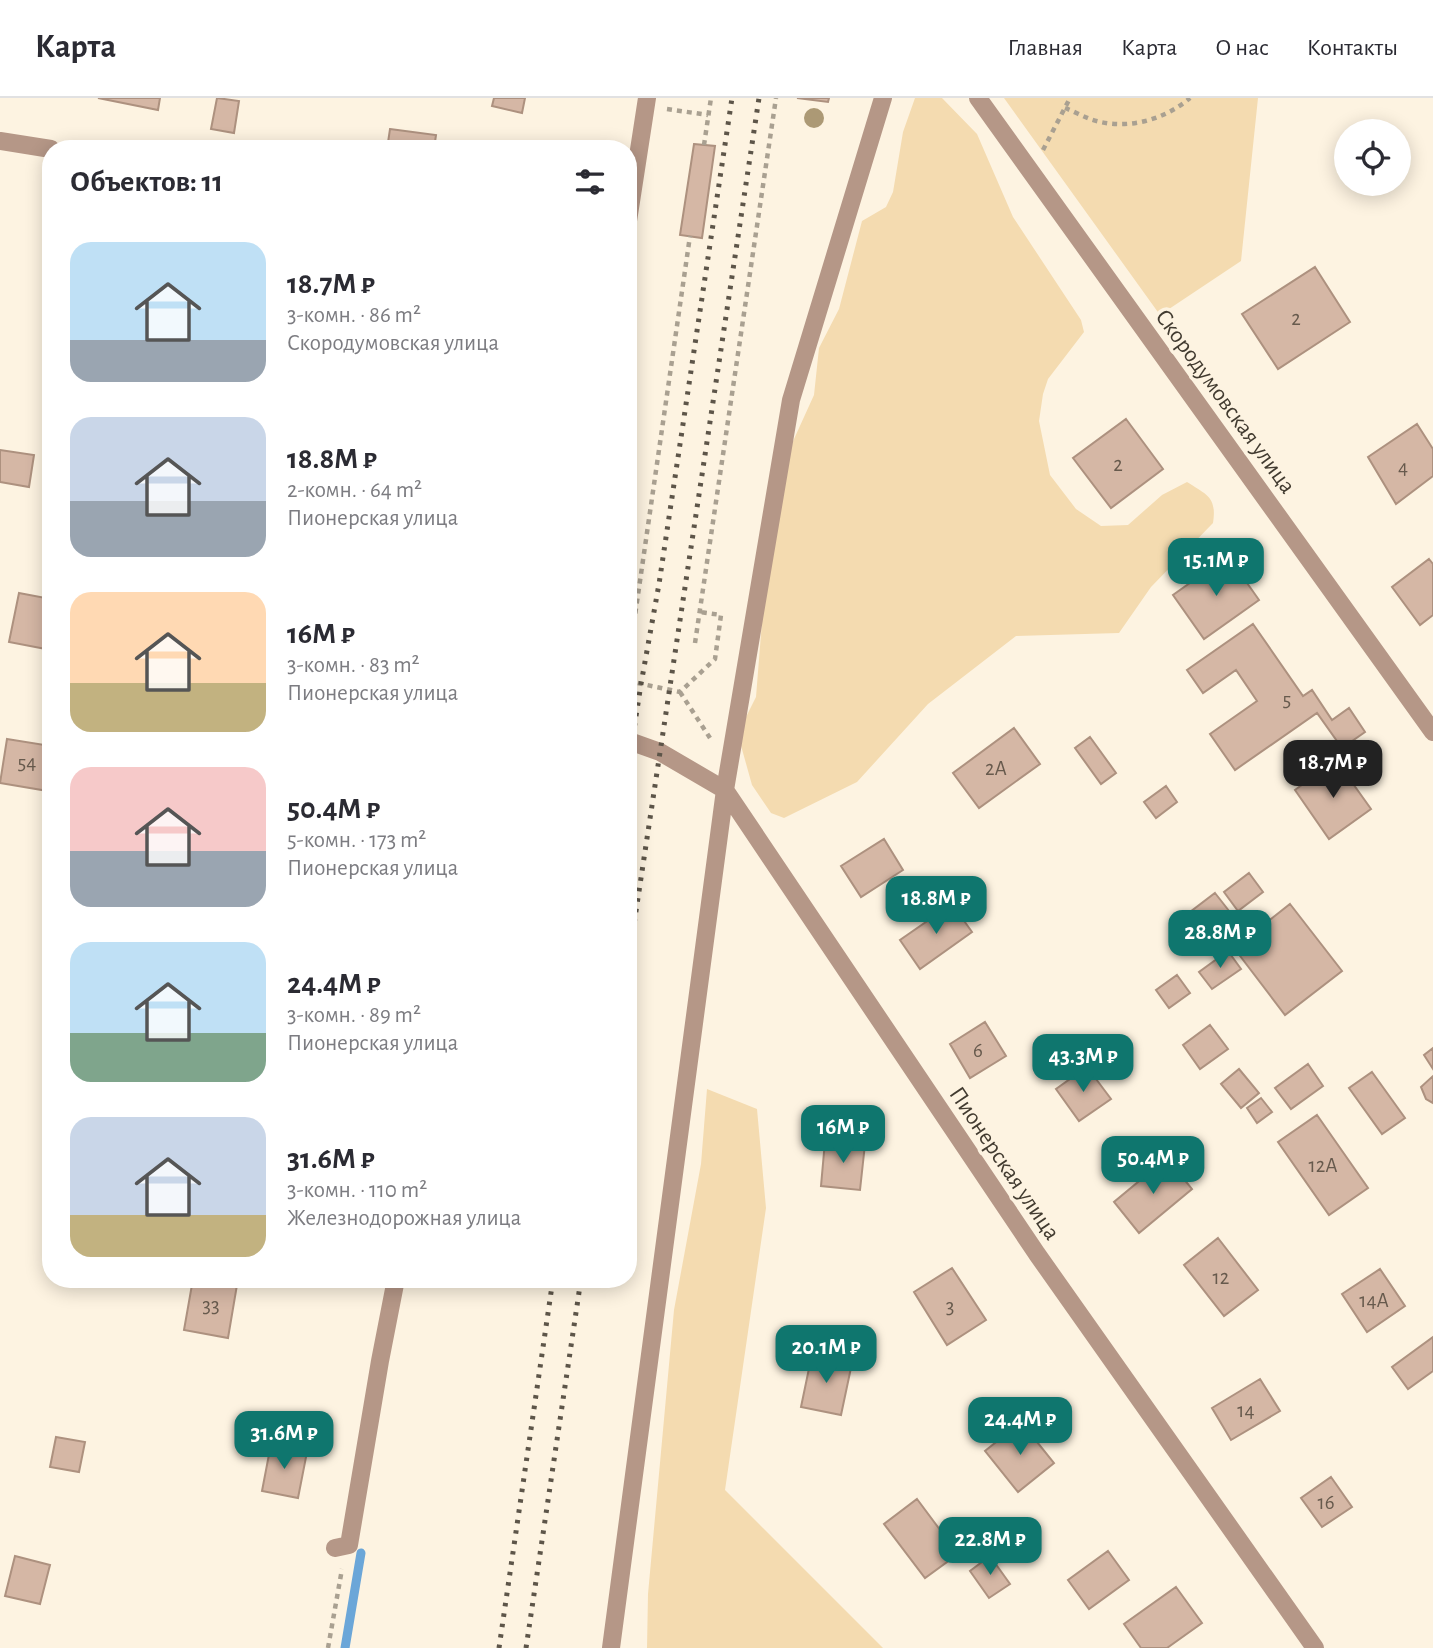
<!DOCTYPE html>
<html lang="ru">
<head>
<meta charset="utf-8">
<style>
  body { margin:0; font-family:"Alegreya Sans",sans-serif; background:#f7f7f7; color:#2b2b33; height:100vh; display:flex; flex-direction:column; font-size:26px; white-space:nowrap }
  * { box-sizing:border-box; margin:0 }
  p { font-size:23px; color:#7c7c81 }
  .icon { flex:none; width:38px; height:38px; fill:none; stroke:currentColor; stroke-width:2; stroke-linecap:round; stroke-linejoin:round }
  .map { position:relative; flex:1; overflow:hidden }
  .details { position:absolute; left:42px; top:42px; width:595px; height:1148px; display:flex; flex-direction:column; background:#fff; border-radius:28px; box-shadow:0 4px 18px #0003 }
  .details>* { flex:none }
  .controls { position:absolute; left:1334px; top:21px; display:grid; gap:14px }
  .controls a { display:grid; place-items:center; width:77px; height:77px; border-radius:50%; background:#fff; box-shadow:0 4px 18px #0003; font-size:35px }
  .price { position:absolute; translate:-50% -60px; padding:0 16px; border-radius:14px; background:#0f766e; color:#fff; font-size:23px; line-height:46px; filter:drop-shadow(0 2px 4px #0008) }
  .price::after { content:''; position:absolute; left:50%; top:42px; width:21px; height:16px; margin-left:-10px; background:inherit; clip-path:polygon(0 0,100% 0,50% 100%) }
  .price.selected { background:#222; color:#fff }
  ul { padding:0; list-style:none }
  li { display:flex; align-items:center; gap:21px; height:175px; padding:0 28px }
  li span { display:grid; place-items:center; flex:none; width:196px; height:140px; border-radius:21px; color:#555 }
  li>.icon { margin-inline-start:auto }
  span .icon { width:84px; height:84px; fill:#fffc; stroke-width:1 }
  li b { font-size:30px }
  h2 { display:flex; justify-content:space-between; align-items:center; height:84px; padding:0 28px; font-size:30px }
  header { display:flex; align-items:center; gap:42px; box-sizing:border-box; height:98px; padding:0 35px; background:#fff; border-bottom:2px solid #e1e1e2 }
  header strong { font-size:33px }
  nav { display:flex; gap:38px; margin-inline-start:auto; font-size:24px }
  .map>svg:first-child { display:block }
</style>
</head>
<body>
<header>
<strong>Карта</strong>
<nav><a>Главная</a><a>Карта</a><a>О нас</a><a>Контакты</a></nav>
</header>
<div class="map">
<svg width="1433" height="1550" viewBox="0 0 1433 1550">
  <rect width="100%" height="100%" fill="#fdf3e1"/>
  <!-- green -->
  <path fill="#f4dbb0" d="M915 0H942L977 36 1013 119 1081 222 1084 234 1048 281 1043 296 1039 323 1050 377 1076 411 1101 428 1128 427 1162 397 1187 384C1207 397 1217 399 1213 425L1151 489 1119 535 1016 538 928 606 857 684 784 720 771 715 752 687 740 644 742 627 756 599 766 473 789 352 814 297 819 250 839 211 862 123 886 109 893 94 903 34Z
    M1004 0H1258L1241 163 1160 217Z
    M707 991 757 1011 766 1110 725 1392 883 1550H647L648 1496 674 1212 701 1066Z"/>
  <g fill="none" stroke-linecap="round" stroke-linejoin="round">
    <!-- stream -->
    <path stroke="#6ba6d8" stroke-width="9" d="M345 1550 361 1455"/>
  </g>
  <!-- building -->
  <path fill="#d5b7a5" stroke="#ad917f" stroke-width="2" d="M98 0H160L158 12Z
    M217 0 239 3 234 35 211 31Z
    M494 0H525L522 15 492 8Z
    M797 0H829L828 4Z
    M390 31 436 37 434 51H387Z
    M694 46 715 48 702 140 680 137Z
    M1315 169 1350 224 1278 271 1242 216Z
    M1126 321 1163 371 1111 410 1073 360Z
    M1417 326 1433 351V378L1396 406 1368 359Z
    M0 352 34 357 29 389 0 384Z
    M1228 458 1259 502 1204 541 1173 497Z
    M1429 461 1433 466V517L1420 527 1392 489Z
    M19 495 51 501V552L9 544Z
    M1253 526 1303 598 1312 592 1332 622 1349 610 1365 634 1342 650 1317 615 1235 672 1210 636 1257 603 1236 572 1203 595 1187 572Z
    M1014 630 1040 666 979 710 953 675Z
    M1090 639 1116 675 1101 686 1075 650Z
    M7 641 51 648V679L48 693 0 685Z
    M1336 662 1371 711 1329 741 1295 692Z
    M1166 688 1177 704 1156 720 1144 704Z
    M884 741 903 772 861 799 841 768Z
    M1249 775 1263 794 1238 813 1224 794Z
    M1215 795 1233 818 1207 838 1190 814Z
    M952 806 972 834 920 871 900 842Z
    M1290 806 1342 873 1285 917 1234 850Z
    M1228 853 1241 871 1212 891 1199 874Z
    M1177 877 1190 895 1169 910 1156 892Z
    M985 924 1006 958 970 980 950 946Z
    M1210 927 1228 951 1200 971 1183 947Z
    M1433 950V971L1424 957Z
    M1308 966 1323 988 1291 1011 1275 990Z
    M1087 969 1111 1001 1079 1023 1056 991Z
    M1239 971 1259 995 1241 1010 1221 986Z
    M1372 974 1405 1020 1382 1036 1349 990Z
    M1433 978V1005L1426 1001 1421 989Z
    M1261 1000 1272 1014 1257 1025 1247 1010Z
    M1317 1017 1368 1090 1329 1117 1278 1044Z
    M825 1043 865 1046 860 1092 821 1088Z
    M1167 1060 1192 1091 1139 1135 1114 1104Z
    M1218 1140 1258 1192 1224 1218 1184 1167Z
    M952 1170 986 1222 947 1247 914 1194Z
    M1380 1171 1405 1208 1367 1234 1342 1196Z
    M193 1181H238L228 1240 184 1232Z
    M1433 1239V1273L1408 1291 1392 1269Z
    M812 1256 852 1265 841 1317 801 1309Z
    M1260 1281 1280 1313 1231 1342 1212 1310Z
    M1021 1324 1054 1365 1018 1394 985 1353Z
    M56 1339 85 1344 79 1374 50 1369Z
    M271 1346 307 1354 298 1400 262 1393Z
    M1331 1379 1352 1409 1322 1429 1301 1400Z
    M917 1401 958 1456 925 1480 884 1426Z
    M1108 1453 1129 1482 1089 1511 1068 1482Z
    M15 1458 50 1467 40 1506 5 1498Z
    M990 1458 1010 1486 989 1500 970 1473Z
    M1176 1489 1202 1525 1167 1550H1141L1124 1526Z"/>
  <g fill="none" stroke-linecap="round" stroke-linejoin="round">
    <!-- path -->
    <path stroke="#a9a091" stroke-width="4.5" stroke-dasharray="5 5" stroke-linecap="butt" d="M1065 10C1073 13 1082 18 1090 21 1124 33 1163 23 1190 0
      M667 11 708 17
      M704 47 711 0
      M1043 52 1070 0
      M628 502 637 504
      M631 545 690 138
      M695 545 776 0
      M628 583 680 594 715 561 721 517 700 514
      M680 594 710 640
      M328 1550 342 1471"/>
    <!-- minor -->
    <path stroke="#b59787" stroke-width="18" d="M978 0 1433 634
      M0 43 51 51
      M628 123 647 0
      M628 641 632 644 660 654 725 692 1037 1156 1315 1550
      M335 1450 349 1447 380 1263 396 1181
      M611 1550 725 692 791 302 883 0"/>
    <!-- rail -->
    <path stroke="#5d5549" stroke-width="5" stroke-dasharray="3.5 7" stroke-linecap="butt" d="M628 670 641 586 659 486 732 0
      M628 866 759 0
      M499 1550 553 1181
      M526 1550 581 1181"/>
  </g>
  <!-- trees -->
  <circle fill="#ac9975" cx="814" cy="20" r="10"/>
  <g text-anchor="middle" stroke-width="7" stroke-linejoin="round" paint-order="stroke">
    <!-- number labels -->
    <g font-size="21" fill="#675a4d">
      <text x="1296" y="227">2</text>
      <text x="1118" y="373">2</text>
      <text x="1403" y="376">4</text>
      <text x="1287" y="608">5</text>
      <text x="27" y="671">54</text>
      <text x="996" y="677">2А</text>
      <text x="978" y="959">6</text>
      <text x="1323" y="1074">12А</text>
      <text x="1221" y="1186">12</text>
      <text x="1374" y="1209">14А</text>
      <text x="211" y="1214">33</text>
      <text x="950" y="1215">3</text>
      <text x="1246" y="1319">14</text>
      <text x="1326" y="1411">16</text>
    </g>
    <!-- street labels -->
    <g font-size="24" fill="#423b30" stroke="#fdf3e1">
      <text transform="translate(1226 303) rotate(54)" y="8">Скородумовская улица</text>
      <text transform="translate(1005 1065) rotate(56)" y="8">Пионерская улица</text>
    </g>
  </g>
</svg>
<div class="controls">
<a><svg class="icon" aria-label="locate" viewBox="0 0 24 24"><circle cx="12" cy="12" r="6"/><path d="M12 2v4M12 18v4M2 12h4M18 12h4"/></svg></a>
</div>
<b class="price" style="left:1216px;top:500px">15.1M ₽</b>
<b class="price selected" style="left:1333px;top:702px">18.7M ₽</b>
<b class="price" style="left:936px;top:838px">18.8M ₽</b>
<b class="price" style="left:1220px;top:872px">28.8M ₽</b>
<b class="price" style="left:1083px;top:996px">43.3M ₽</b>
<b class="price" style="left:843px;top:1067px">16M ₽</b>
<b class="price" style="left:1153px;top:1098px">50.4M ₽</b>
<b class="price" style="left:826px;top:1287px">20.1M ₽</b>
<b class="price" style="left:1020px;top:1359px">24.4M ₽</b>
<b class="price" style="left:284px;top:1373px">31.6M ₽</b>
<b class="price" style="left:990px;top:1479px">22.8M ₽</b>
<section class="details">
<h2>Объектов: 11<svg class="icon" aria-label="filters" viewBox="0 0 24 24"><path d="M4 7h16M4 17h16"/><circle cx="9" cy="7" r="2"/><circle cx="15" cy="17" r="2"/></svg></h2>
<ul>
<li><span style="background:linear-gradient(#bfe0f5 70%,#9aa5b1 0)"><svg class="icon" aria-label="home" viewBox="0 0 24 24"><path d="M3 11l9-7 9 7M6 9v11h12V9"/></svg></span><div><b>18.7M ₽</b><p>3-комн. · 86 m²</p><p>Скородумовская улица</p></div></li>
<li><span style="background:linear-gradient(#c9d6e8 60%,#9aa5b1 0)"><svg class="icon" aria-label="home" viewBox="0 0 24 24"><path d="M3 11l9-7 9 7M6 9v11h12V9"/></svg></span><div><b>18.8M ₽</b><p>2-комн. · 64 m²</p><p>Пионерская улица</p></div></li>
<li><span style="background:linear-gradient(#ffd9b3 65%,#c2b280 0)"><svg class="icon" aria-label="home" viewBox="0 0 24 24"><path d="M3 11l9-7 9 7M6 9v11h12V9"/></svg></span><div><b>16M ₽</b><p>3-комн. · 83 m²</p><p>Пионерская улица</p></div></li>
<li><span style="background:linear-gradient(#f6c9c9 60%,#9aa5b1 0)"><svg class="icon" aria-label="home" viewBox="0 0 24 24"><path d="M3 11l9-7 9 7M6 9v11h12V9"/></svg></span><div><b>50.4M ₽</b><p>5-комн. · 173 m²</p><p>Пионерская улица</p></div></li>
<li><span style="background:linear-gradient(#bfe0f5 65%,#7fa58c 0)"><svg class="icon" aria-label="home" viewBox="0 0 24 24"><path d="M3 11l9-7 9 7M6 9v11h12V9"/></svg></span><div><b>24.4M ₽</b><p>3-комн. · 89 m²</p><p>Пионерская улица</p></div></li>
<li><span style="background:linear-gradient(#c9d6e8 70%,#c2b280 0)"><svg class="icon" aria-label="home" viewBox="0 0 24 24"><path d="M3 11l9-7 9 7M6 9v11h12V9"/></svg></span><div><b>31.6M ₽</b><p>3-комн. · 110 m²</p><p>Железнодорожная улица</p></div></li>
</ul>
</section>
</div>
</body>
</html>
